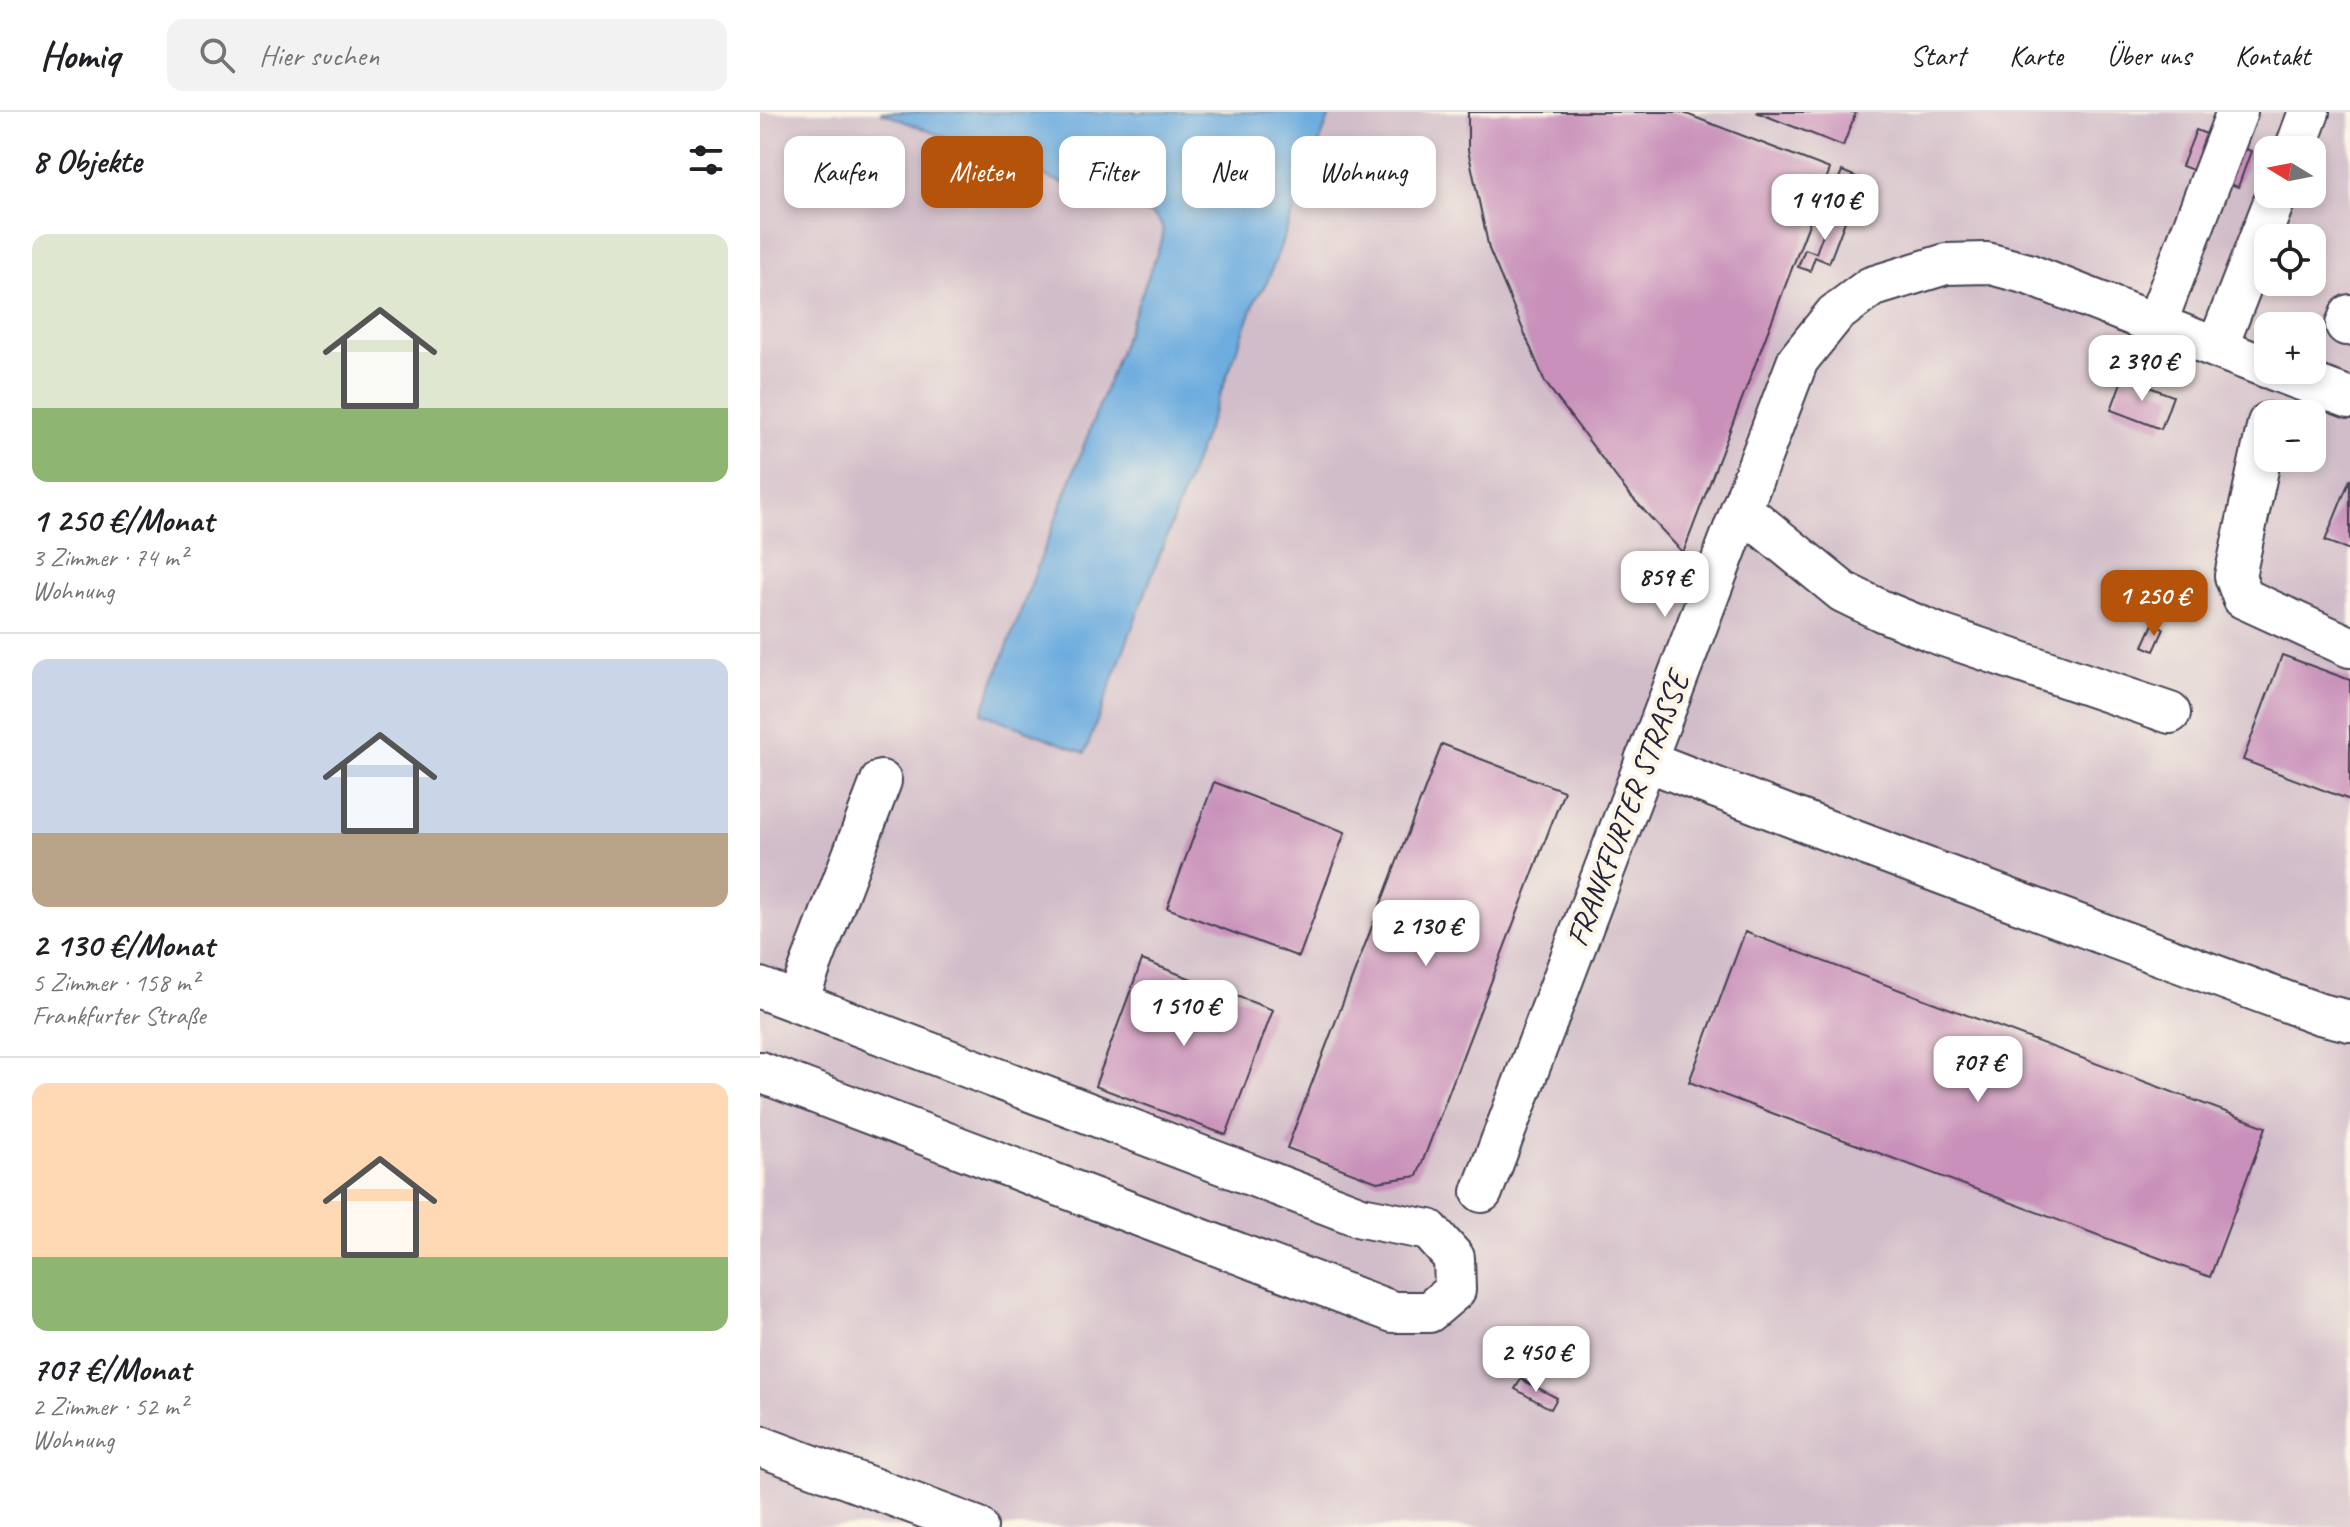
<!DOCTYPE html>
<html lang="de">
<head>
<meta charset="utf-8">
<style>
  body { margin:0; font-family:Caveat,sans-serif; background:#f2f2f2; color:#202124; height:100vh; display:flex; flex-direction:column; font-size:30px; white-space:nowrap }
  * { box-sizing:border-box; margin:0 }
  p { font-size:26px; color:#757577 }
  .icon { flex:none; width:44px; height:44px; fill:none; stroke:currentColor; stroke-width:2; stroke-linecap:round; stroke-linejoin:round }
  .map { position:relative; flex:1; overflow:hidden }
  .details { display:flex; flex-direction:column; background:#fff; width:760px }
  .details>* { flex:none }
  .top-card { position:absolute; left:24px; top:24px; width:760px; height:72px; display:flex; gap:16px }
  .needle { width:52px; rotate:280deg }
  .controls { position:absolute; left:1494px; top:24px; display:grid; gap:16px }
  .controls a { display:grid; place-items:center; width:72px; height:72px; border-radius:16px; background:#fff; box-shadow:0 4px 12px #0003; font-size:40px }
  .price { position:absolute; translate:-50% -68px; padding:0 18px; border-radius:16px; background:#fff; color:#222; font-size:26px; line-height:52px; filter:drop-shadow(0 2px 4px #0008) }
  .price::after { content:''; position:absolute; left:50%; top:48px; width:24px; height:18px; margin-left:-12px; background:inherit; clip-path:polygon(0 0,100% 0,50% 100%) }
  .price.selected { background:#b45309; color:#fff }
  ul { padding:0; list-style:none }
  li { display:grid; align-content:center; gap:16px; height:424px; padding:0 32px }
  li+li { border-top:2px solid #e0e0e0 }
  li span { display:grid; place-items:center; height:248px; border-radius:16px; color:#555 }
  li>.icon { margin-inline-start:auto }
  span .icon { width:144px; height:144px; fill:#fffc; stroke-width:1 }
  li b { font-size:34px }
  h2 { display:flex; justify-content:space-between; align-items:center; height:96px; padding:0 32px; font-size:34px }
  .chip { padding:0 28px; border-radius:16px; background:#fff; box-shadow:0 4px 12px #0003; font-size:28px; line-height:72px }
  .chip.selected { background:#b45309; color:#fff }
  header { display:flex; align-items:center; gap:48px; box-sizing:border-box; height:112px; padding:0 40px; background:#fff; border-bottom:2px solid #e0e0e0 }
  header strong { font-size:38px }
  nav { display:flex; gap:44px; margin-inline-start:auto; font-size:28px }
  .search { width:560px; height:72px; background:#f2f2f2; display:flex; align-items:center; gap:20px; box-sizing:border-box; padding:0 28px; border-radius:16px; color:#757577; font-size:30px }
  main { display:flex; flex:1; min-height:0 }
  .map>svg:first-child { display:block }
</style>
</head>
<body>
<header>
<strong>Homiq</strong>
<div class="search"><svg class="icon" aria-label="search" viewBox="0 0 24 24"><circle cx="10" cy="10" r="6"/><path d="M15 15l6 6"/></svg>Hier suchen</div>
<nav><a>Start</a><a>Karte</a><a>Über uns</a><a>Kontakt</a></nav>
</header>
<main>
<section class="details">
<h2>8 Objekte<svg class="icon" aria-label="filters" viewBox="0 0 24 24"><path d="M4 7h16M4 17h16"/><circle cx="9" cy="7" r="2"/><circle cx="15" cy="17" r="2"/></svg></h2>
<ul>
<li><span style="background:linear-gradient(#dfe7d0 70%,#8fb573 0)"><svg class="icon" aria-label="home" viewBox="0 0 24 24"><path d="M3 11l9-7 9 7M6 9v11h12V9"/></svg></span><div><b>1 250 €/Monat</b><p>3 Zimmer · 74 m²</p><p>Wohnung</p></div></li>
<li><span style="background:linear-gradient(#c9d6e8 70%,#b9a48a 0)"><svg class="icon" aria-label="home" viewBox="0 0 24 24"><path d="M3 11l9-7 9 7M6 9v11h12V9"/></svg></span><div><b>2 130 €/Monat</b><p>5 Zimmer · 158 m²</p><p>Frankfurter Straße</p></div></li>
<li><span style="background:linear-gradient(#ffd9b3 70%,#8fb573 0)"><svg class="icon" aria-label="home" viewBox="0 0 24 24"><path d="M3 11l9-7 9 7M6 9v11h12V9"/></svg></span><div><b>707 €/Monat</b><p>2 Zimmer · 52 m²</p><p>Wohnung</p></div></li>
</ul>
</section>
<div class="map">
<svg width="1590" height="1415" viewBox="0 0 1590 1415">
  <rect width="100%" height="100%" fill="#fcf5e5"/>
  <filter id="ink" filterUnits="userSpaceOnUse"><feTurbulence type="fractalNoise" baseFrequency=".0125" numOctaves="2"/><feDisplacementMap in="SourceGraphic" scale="16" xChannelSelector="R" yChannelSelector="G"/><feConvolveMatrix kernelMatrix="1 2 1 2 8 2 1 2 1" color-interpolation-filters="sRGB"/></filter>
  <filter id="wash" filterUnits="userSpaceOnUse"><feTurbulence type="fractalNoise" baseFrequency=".006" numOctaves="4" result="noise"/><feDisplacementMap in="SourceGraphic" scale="32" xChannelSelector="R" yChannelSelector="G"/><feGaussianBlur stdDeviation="1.8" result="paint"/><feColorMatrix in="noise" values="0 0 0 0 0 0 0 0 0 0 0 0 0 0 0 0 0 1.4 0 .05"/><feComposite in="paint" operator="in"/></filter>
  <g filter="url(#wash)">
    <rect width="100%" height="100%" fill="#f7e5cc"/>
    <!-- industrial -->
    <path fill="#d1bdc9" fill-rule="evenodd" d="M0 0H1590V1415H0ZM1508 38H1552V82H1508ZM1508 126H1552V170H1508ZM1508 214H1552V258H1508ZM1508 302H1552V346H1508Z"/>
    <!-- water -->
    <path fill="#6cacdf" stroke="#47678d" stroke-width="2" d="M120 0H571L507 170 496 187 325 641 222 601 402 128C406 110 394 99 375 99Z"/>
    <g id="blocks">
      <!-- building -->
      <path fill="#c890ba" d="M708 0H921L1070 57 923 441 868 381 785 270 729 137 708 38Z
        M996 0H1096L1083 34Z
        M1436 18 1491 39 1478 75 1422 54Z
        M1082 59 1116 73 1105 98 1071 85Z
        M1072 98 1087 104 1069 151 1055 145 1050 159 1038 155 1045 137 1056 141Z
        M1363 265 1413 284 1401 317 1351 298Z
        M1590 367V438L1565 429Z
        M1393 512 1404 517 1394 539 1383 534Z
        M1522 543 1590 568V688L1483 648Z
        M682 632 804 679 657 1064 617 1070 527 1036Z
        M454 670 585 720 539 845 407 796Z
        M985 820 1506 1015 1450 1165 929 970Z
        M382 848 513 898 466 1023 335 974Z
        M761 1267 797 1286 791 1297 755 1277Z"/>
    </g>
  </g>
  <g filter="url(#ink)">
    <use href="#blocks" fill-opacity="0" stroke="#423f51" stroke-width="2"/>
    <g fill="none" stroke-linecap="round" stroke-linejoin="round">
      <!-- minor casing -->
      <g stroke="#423f51" stroke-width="44">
        <path id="minor" d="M1535 38 1549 0
          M1396 212 1477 0
          M1586 213 1590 203
          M1457 236 1517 82
          M1514 258 1590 286
          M1508 311 1475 464 1483 486 1590 535
          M981 397 1083 480 1122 499 1181 523 1410 601
          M885 648C1109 736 1334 819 1560 902L1590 909
          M0 876 601 1105 669 1118 694 1146 695 1178 669 1200H633L0 960
          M37 890 121 669
          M722 1080 1038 248 1075 202 1111 175 1186 152 1227 151 1268 162 1508 256
          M0 1334 217 1415"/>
      </g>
      <!-- minor -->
      <use href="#minor" stroke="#fff" stroke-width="40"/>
    </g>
  </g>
  <g text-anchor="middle" stroke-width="8" stroke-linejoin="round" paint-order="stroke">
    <!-- street labels -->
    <g font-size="32" fill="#22223b" stroke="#fcf5e5">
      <text transform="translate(867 697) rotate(-69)" y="11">FRANKFURTER STRASSE</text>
    </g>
  </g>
</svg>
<div class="controls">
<a><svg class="needle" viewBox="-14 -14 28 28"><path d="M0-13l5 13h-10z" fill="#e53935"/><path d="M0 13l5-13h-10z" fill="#757577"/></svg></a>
<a><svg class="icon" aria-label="locate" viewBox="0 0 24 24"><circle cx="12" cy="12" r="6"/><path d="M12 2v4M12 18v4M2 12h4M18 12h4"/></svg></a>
<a>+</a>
<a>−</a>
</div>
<b class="price" style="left:1065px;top:130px">1 410 €</b>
<b class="price" style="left:1382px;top:291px">2 390 €</b>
<b class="price" style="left:905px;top:507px">859 €</b>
<b class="price selected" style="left:1394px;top:526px">1 250 €</b>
<b class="price" style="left:666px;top:856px">2 130 €</b>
<b class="price" style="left:424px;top:936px">1 510 €</b>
<b class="price" style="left:1218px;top:992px">707 €</b>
<b class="price" style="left:776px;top:1282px">2 450 €</b>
<div class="top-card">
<a class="chip">Kaufen</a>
<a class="chip selected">Mieten</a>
<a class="chip">Filter</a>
<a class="chip">Neu</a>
<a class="chip">Wohnung</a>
</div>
</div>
</main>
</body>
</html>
